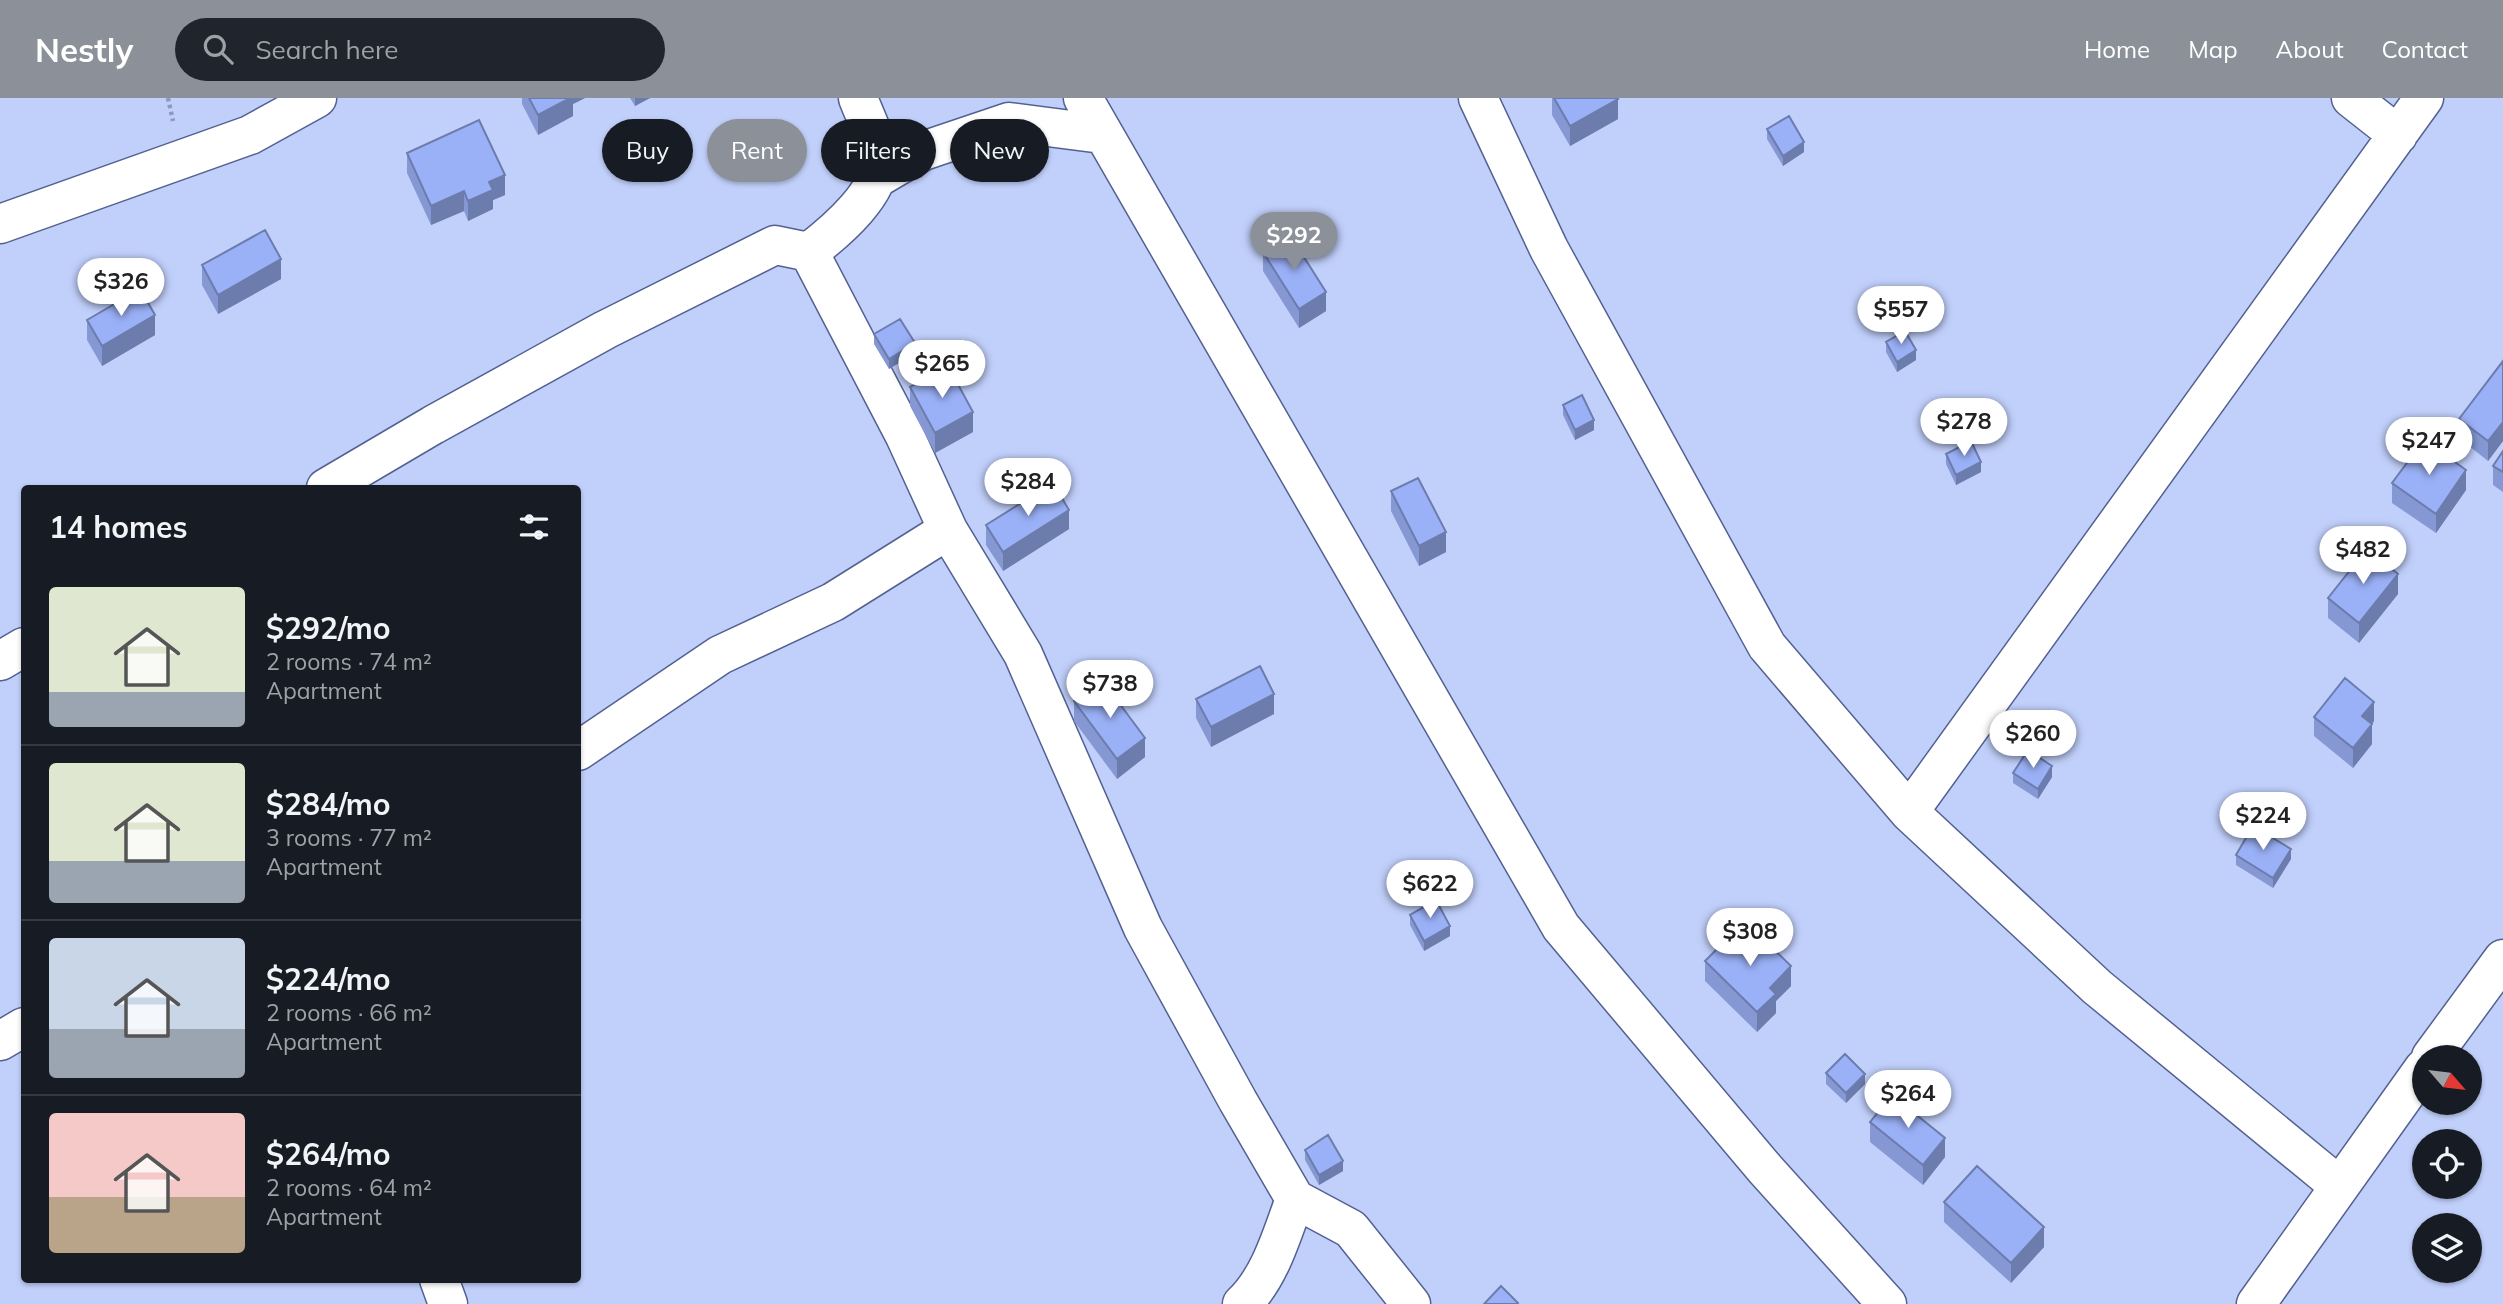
<!DOCTYPE html>
<html lang="en">
<head>
<meta charset="utf-8">
<style>
  body { margin:0; font-family:Mulish,sans-serif; background:#20242c; color:#f1f3f6; height:100vh; display:flex; flex-direction:column; font-size:26px; white-space:nowrap }
  * { box-sizing:border-box; margin:0 }
  p { font-size:23px; color:#9ea1a6 }
  .icon { flex:none; width:38px; height:38px; fill:none; stroke:currentColor; stroke-width:2; stroke-linecap:round; stroke-linejoin:round }
  .map { position:relative; flex:1; overflow:hidden }
  .details { position:absolute; left:21px; top:387px; width:560px; height:798px; display:flex; flex-direction:column; background:#171b24; border-radius:7px; box-shadow:0 2px 5px #0004 }
  .details>* { flex:none }
  .top-card { position:absolute; left:602px; top:21px; width:665px; height:63px; display:flex; gap:14px }
  .needle { width:46px; rotate:118deg }
  .controls { position:absolute; left:2412px; top:947px; display:grid; gap:14px }
  .controls a { display:grid; place-items:center; width:70px; height:70px; border-radius:50%; background:#171b24; box-shadow:0 2px 5px #0004; font-size:35px }
  .price { position:absolute; translate:-50% -60px; padding:0 16px; border-radius:24px; background:#fff; color:#222; font-size:23px; line-height:46px; filter:drop-shadow(0 2px 4px #0008) }
  .price::after { content:''; position:absolute; left:50%; top:42px; width:21px; height:16px; margin-left:-10px; background:inherit; clip-path:polygon(0 0,100% 0,50% 100%) }
  .price.current { background:#8c9099; color:#fff }
  ul { padding:0; list-style:none }
  li { display:flex; align-items:center; gap:21px; height:175px; padding:0 28px }
  li+li { border-top:2px solid #363941 }
  li span { display:grid; place-items:center; flex:none; width:196px; height:140px; border-radius:7px; color:#555 }
  li>.icon { margin-inline-start:auto }
  span .icon { width:84px; height:84px; fill:#fffc; stroke-width:1 }
  li b { font-size:30px }
  h2 { display:flex; justify-content:space-between; align-items:center; height:84px; padding:0 28px; font-size:30px }
  .tag { padding:0 24px; border-radius:32px; background:#171b24; box-shadow:0 2px 5px #0004; font-size:24px; line-height:63px }
  .tag.current { background:#8c9099; color:#fff }
  header { display:flex; align-items:center; gap:42px; box-sizing:border-box; height:98px; padding:0 35px; background:#8c9099; color:#fff }
  header strong { font-size:33px }
  nav { display:flex; gap:38px; margin-inline-start:auto; font-size:24px }
  .search { width:490px; height:63px; background:#20242c; display:flex; align-items:center; gap:18px; box-sizing:border-box; padding:0 24px; border-radius:38px; color:#9ea1a6; font-size:26px }
  .map>svg:first-child { display:block }
</style>
</head>
<body>
<header>
<strong>Nestly</strong>
<div class="search"><svg class="icon" aria-label="search" viewBox="0 0 24 24"><circle cx="10" cy="10" r="6"/><path d="M15 15l6 6"/></svg>Search here</div>
<nav><a>Home</a><a>Map</a><a>About</a><a>Contact</a></nav>
</header>
<div class="map">
<svg width="2503" height="1206" viewBox="0 0 2503 1206">
  <rect width="100%" height="100%" fill="#c1d0fb"/>
  <g fill="none" stroke-linecap="round" stroke-linejoin="round">
    <!-- minor casing -->
    <g stroke="#536191" stroke-width="41">
      <path id="minor" d="M1083 0 1561 829 1765 1071 1887 1206
        M1478 0 1549 151 1767 548 1909 714 2097 889 2338 1087
        M2351 0 2398 37
        M879 79 923 53 1009 24 1102 36
        M0 126 250 37 317 0
        M809 154C835 134 886 92 879 56 875 38 865 18 858 0
        M326 390 433 327 605 232 775 147 809 154 905 338 948 432 1023 556 1143 830 1238 1003 1295 1101 1351 1131 1411 1206
        M0 563 24 549
        M578 653 720 557 833 504 948 432
        M1909 714 2424 0
        M0 943 24 929
        M2431 959 2503 861
        M439 1181 448 1206
        M1242 1206C1270 1180 1282 1136 1295 1101
        M2256 1206 2424 970"/>
    </g>
    <!-- path -->
    <path stroke="#8e9abd" stroke-width="4.5" stroke-dasharray="3.5 3.5" stroke-linecap="butt" d="M168 0 173 23"/>
    <!-- minor -->
    <use href="#minor" stroke="#fff" stroke-width="38"/>
  </g>
  <!-- wall -->
  <path fill="#8598d4" d="M522 0H585L573 6V18L538 37 522 6Z
    M630 0H650L635 8Z
    M1552 0H1617L1618 21 1570 48 1552 17Z
    M1767 31 1804 54 1783 68 1767 41Z
    M407 55 505 97 493 102V111L468 123 464 113 431 127 407 75Z
    M1263 154 1326 213 1299 230 1263 173Z
    M202 167 281 181 218 216 202 187Z
    M87 222 155 237 102 268 87 242Z
    M874 236 915 255 889 271 874 246Z
    M1886 244 1916 262 1897 274 1886 254Z
    M921 262 973 272 954 280 973 334 935 355 910 308V289L925 281 921 272Z
    M2503 263V343L2488 363 2459 340V321Z
    M1563 307 1594 332 1575 342 1563 317Z
    M2503 353V394L2493 387V368Z
    M1946 356 1981 374 1956 387 1946 366Z
    M2392 385 2466 392 2436 435 2392 405Z
    M1391 393 1446 454 1419 468 1391 413Z
    M986 427 1069 431 1003 473 986 447Z
    M2398 496 2359 545 2328 520V500Z
    M1196 601 1274 616 1211 649 1196 620Z
    M1074 603 1145 659 1117 681 1074 623Z
    M2314 619 2374 623 2372 626V646L2353 670 2314 638Z
    M2013 675 2052 679 2038 701 2013 685Z
    M2236 757 2291 761 2273 790 2236 767Z
    M1410 817 1450 838 1424 853 1410 827Z
    M1705 863 1791 888 1776 903V915L1757 934 1705 883Z
    M1826 975 1865 986 1846 1005 1826 986Z
    M1870 1024 1945 1059 1923 1087 1870 1044Z
    M1305 1052 1343 1073 1319 1087 1305 1062Z
    M1944 1104 2044 1149 2011 1185 1944 1124Z"/>
  <!-- shaded-wall -->
  <path fill="#6c7cad" d="M568 0H585L573 6V18L538 37V17Z
    M635 0H650L635 8Z
    M1618 1V21L1570 48V28Z
    M1804 44V54L1783 68V58Z
    M505 77V97L493 102V111L468 123V103L489 84Z
    M464 93V113L431 127V108Z
    M281 161V181L218 216V197Z
    M1326 194V213L1299 230V211Z
    M155 217V237L102 268V248Z
    M915 245V255L889 271V261Z
    M1916 252V262L1897 274V264Z
    M973 261V272L928 290V280Z
    M973 314V334L935 355V335Z
    M1594 322V332L1575 342V332Z
    M2503 324V343L2488 363V343Z
    M1981 364V374L1956 387V377Z
    M2466 372V392L2436 435V416Z
    M1069 412V431L1003 473V454Z
    M1446 434V454L1419 468V448Z
    M2398 476V496L2359 545V525Z
    M1274 596V616L1211 649V629Z
    M2374 604V623L2362 638V618Z
    M2372 626V646L2353 670V650Z
    M1145 640V659L1117 681V661Z
    M2052 668V679L2038 701V691Z
    M2291 751V761L2273 790V780Z
    M1450 828V838L1424 853V843Z
    M1791 868V888L1776 903V915L1757 934V914L1770 890Z
    M1865 976V986L1846 1005V995Z
    M1945 1040V1059L1923 1087V1067Z
    M1343 1063V1073L1319 1087V1077Z
    M2044 1129V1149L2011 1185V1165Z"/>
  <!-- building -->
  <path fill="#9bb1f7" stroke="#6c7cad" stroke-width="2" d="M529 0H570L538 17Z
    M1554 0H1617L1618 1 1570 28Z
    M1789 18 1804 44 1783 58 1767 31Z
    M479 22 505 77 489 84 493 92 468 103 464 93 431 108 407 55Z
    M265 132 281 161 218 197 202 167Z
    M1290 137 1326 194 1299 211 1263 154Z
    M140 191 155 217 102 248 87 222Z
    M900 221 915 245 889 261 874 236Z
    M1905 233 1916 252 1897 264 1886 244Z
    M966 243 973 261 950 271 948 268 928 279 921 262Z
    M2503 263V324L2488 343 2459 321Z
    M948 268 973 314 935 335 910 289Z
    M1582 297 1594 322 1575 332 1563 307Z
    M2424 342 2466 372 2436 416 2392 385Z
    M1971 343 1981 364 1956 377 1946 356Z
    M2503 353V374L2493 368Z
    M1418 380 1446 434 1419 448 1391 393Z
    M1053 385 1069 412 1003 454 986 427Z
    M2367 451 2398 476 2359 525 2328 500Z
    M1260 568 1274 596 1211 629 1196 601Z
    M2345 580 2374 604 2362 618 2372 626 2353 650 2314 619Z
    M1102 582 1145 640 1117 661 1074 603Z
    M2028 652 2052 668 2038 691 2013 675Z
    M2253 728 2291 751 2273 780 2236 757Z
    M1436 802 1450 828 1424 843 1410 817Z
    M1753 831 1791 868 1770 890 1776 896 1757 914 1705 863 1729 839 1737 847Z
    M1845 956 1865 976 1846 995 1826 975Z
    M1892 997 1945 1040 1923 1067 1870 1024Z
    M1328 1037 1343 1063 1319 1077 1305 1052Z
    M1977 1068 2044 1129 2011 1165 1944 1104Z
    M1501 1188 1518 1205 1517 1206H1484Z"/>
</svg>
<div class="controls">
<a><svg class="needle" viewBox="-14 -14 28 28"><path d="M0-13l5 13h-10z" fill="#e53935"/><path d="M0 13l5-13h-10z" fill="#9ea1a6"/></svg></a>
<a><svg class="icon" aria-label="locate" viewBox="0 0 24 24"><circle cx="12" cy="12" r="6"/><path d="M12 2v4M12 18v4M2 12h4M18 12h4"/></svg></a>
<a><svg class="icon" aria-label="layers" viewBox="0 0 24 24"><path d="M12 4l9 5-9 5-9-5zM3 14l9 5 9-5"/></svg></a>
</div>
<b class="price current" style="left:1294px;top:174px">$292</b>
<b class="price" style="left:121px;top:220px">$326</b>
<b class="price" style="left:1901px;top:248px">$557</b>
<b class="price" style="left:942px;top:302px">$265</b>
<b class="price" style="left:1964px;top:360px">$278</b>
<b class="price" style="left:2429px;top:379px">$247</b>
<b class="price" style="left:1028px;top:420px">$284</b>
<b class="price" style="left:2363px;top:488px">$482</b>
<b class="price" style="left:1110px;top:622px">$738</b>
<b class="price" style="left:2033px;top:672px">$260</b>
<b class="price" style="left:2263px;top:754px">$224</b>
<b class="price" style="left:1430px;top:822px">$622</b>
<b class="price" style="left:1750px;top:870px">$308</b>
<b class="price" style="left:1908px;top:1032px">$264</b>
<div class="top-card">
<a class="tag">Buy</a>
<a class="tag current">Rent</a>
<a class="tag">Filters</a>
<a class="tag">New</a>
</div>
<section class="details">
<h2>14 homes<svg class="icon" aria-label="filters" viewBox="0 0 24 24"><path d="M4 7h16M4 17h16"/><circle cx="9" cy="7" r="2"/><circle cx="15" cy="17" r="2"/></svg></h2>
<ul>
<li><span style="background:linear-gradient(#dfe7d0 75%,#9aa5b1 0)"><svg class="icon" aria-label="home" viewBox="0 0 24 24"><path d="M3 11l9-7 9 7M6 9v11h12V9"/></svg></span><div><b>$292/mo</b><p>2 rooms · 74 m²</p><p>Apartment</p></div></li>
<li><span style="background:linear-gradient(#dfe7d0 70%,#9aa5b1 0)"><svg class="icon" aria-label="home" viewBox="0 0 24 24"><path d="M3 11l9-7 9 7M6 9v11h12V9"/></svg></span><div><b>$284/mo</b><p>3 rooms · 77 m²</p><p>Apartment</p></div></li>
<li><span style="background:linear-gradient(#c9d6e8 65%,#9aa5b1 0)"><svg class="icon" aria-label="home" viewBox="0 0 24 24"><path d="M3 11l9-7 9 7M6 9v11h12V9"/></svg></span><div><b>$224/mo</b><p>2 rooms · 66 m²</p><p>Apartment</p></div></li>
<li><span style="background:linear-gradient(#f6c9c9 60%,#b9a48a 0)"><svg class="icon" aria-label="home" viewBox="0 0 24 24"><path d="M3 11l9-7 9 7M6 9v11h12V9"/></svg></span><div><b>$264/mo</b><p>2 rooms · 64 m²</p><p>Apartment</p></div></li>
</ul>
</section>
</div>
</body>
</html>
